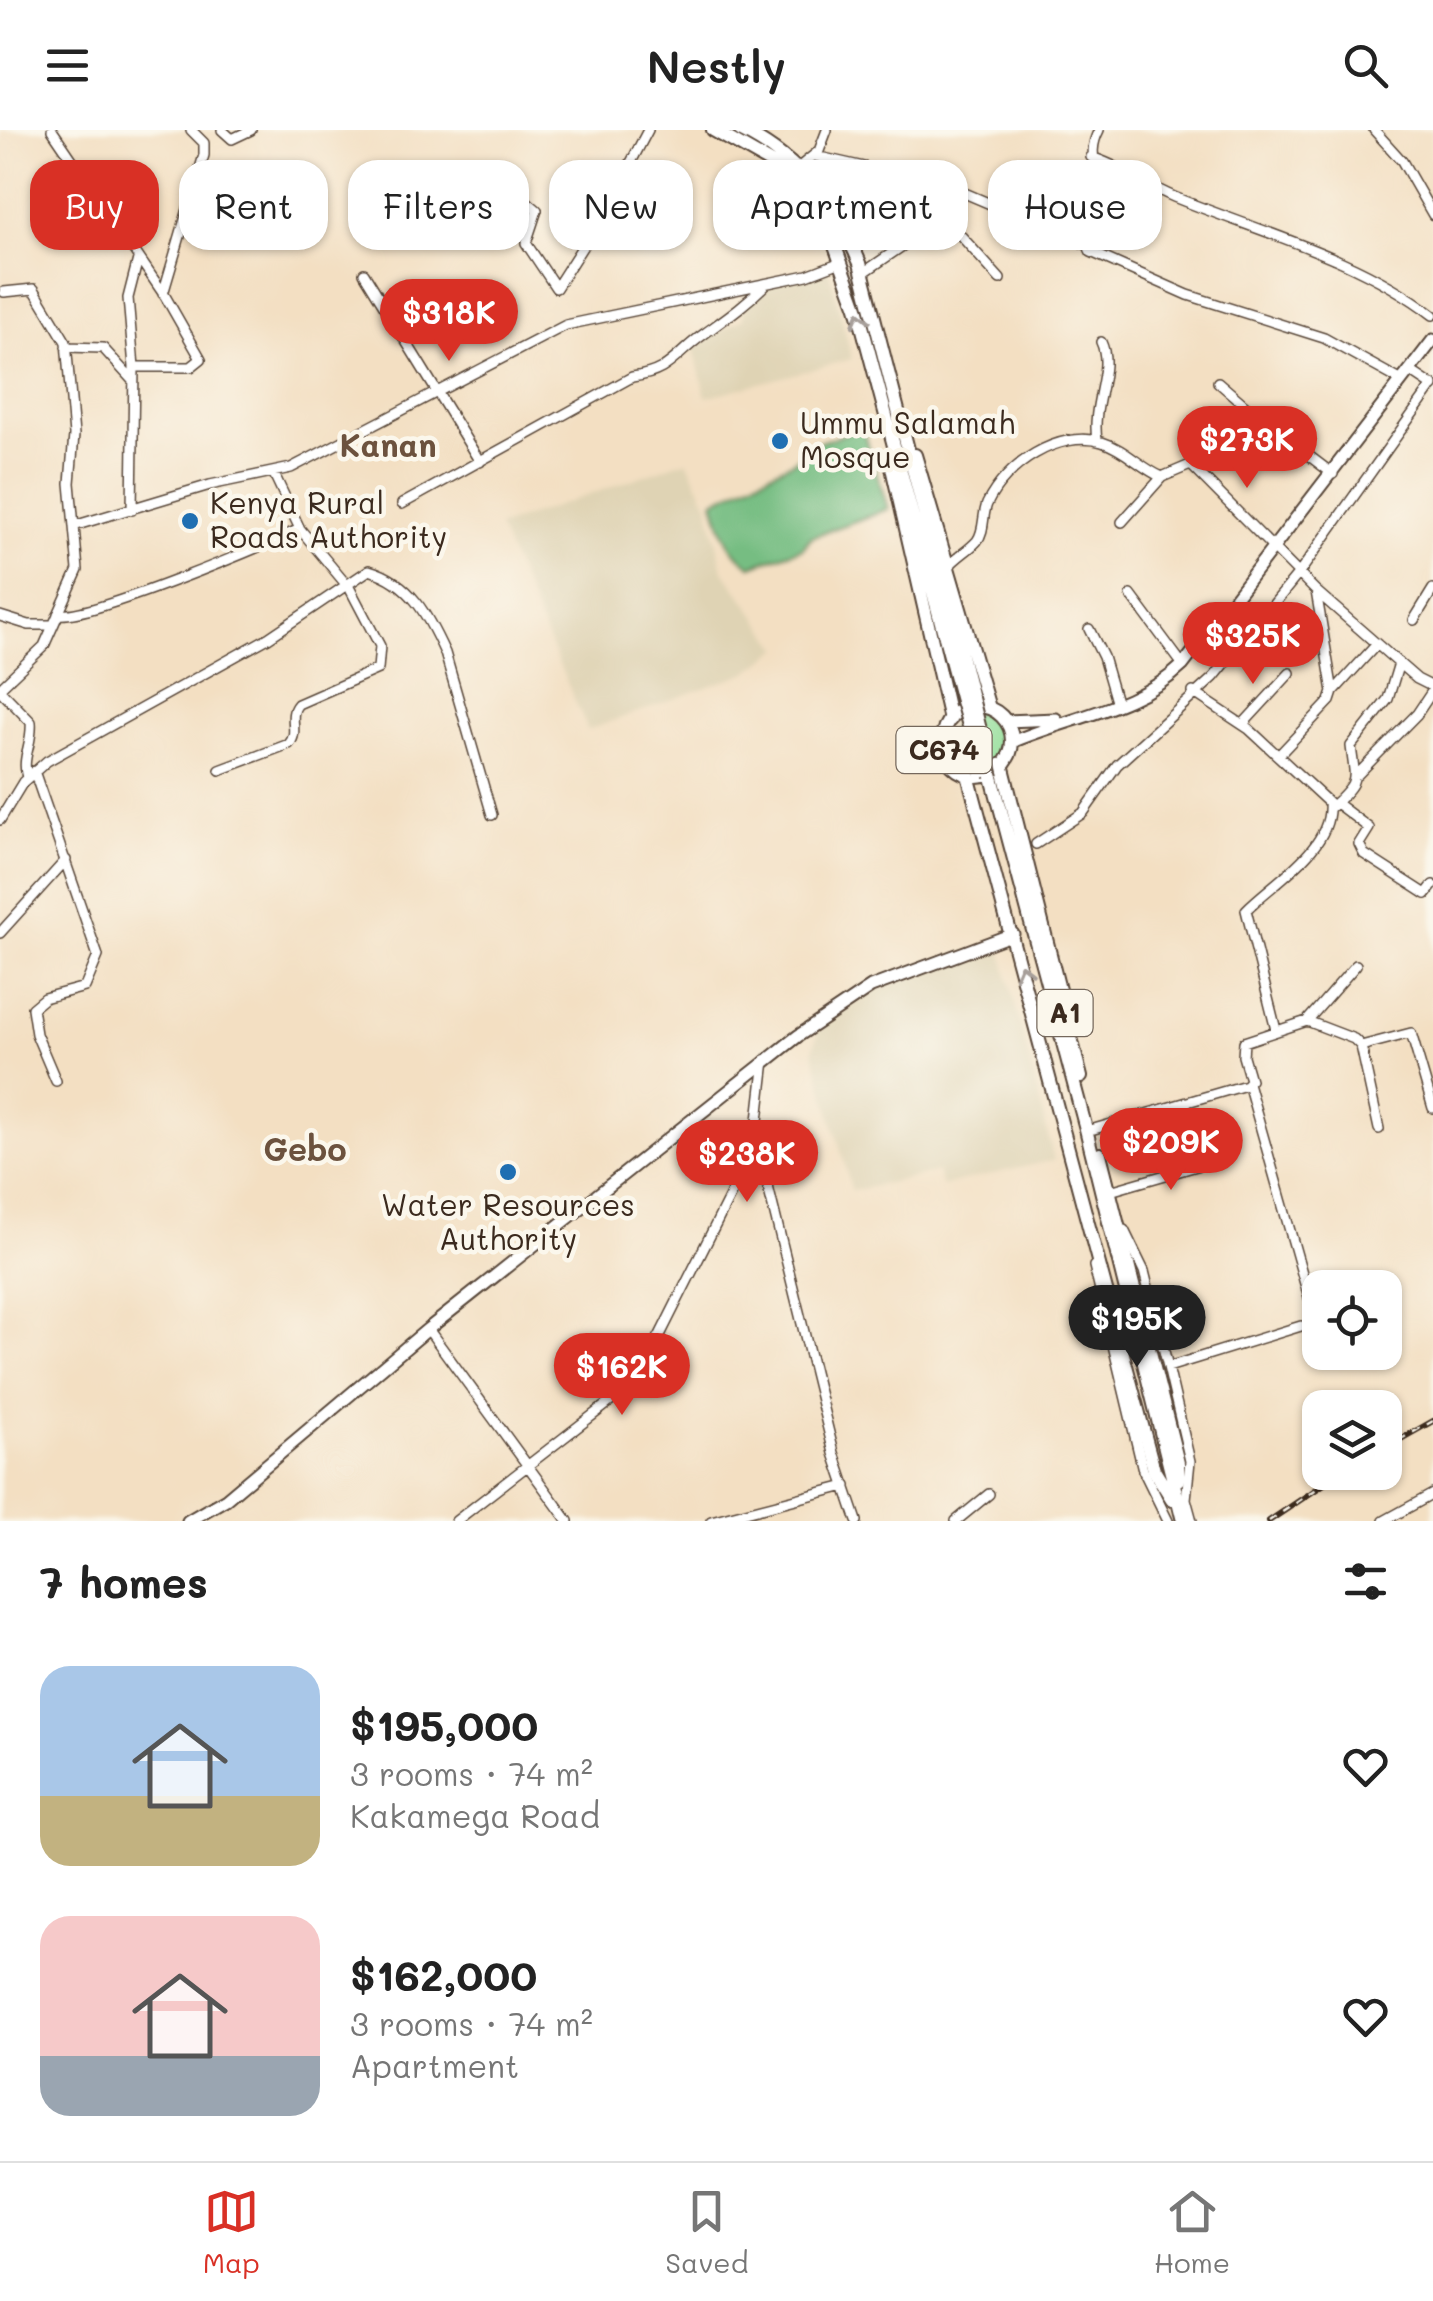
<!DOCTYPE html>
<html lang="en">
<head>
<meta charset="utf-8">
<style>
  body { margin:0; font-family:Mali,sans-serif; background:#f2f2f2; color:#222; height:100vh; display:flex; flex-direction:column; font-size:38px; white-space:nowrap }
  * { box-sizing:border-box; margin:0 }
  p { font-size:32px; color:#767676 }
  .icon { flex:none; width:55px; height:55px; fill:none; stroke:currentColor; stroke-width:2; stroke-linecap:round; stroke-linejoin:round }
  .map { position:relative; height:1391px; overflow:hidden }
  .drawer { display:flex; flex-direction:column; background:#fff; flex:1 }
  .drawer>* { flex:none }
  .hud { position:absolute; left:30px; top:30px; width:1375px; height:90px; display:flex; gap:20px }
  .buttons { position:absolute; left:1302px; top:1140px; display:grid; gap:20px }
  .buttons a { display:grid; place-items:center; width:100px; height:100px; border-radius:20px; background:#fff; box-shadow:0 2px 8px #0004; font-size:50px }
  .price { position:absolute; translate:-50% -85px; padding:0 22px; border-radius:35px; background:#d93025; color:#fff; font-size:32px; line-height:65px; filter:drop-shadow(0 2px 5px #0008) }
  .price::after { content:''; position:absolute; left:50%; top:60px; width:30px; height:22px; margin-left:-15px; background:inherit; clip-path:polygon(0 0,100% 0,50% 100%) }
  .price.on { background:#222; color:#fff }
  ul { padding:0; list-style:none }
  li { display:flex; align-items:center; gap:30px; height:250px; padding:0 40px }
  li span { display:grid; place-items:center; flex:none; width:280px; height:200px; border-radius:30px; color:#555 }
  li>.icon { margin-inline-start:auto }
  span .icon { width:120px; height:120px; fill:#fffc; stroke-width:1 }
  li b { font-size:42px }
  h2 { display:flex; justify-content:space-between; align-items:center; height:120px; padding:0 40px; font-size:42px }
  .tag { padding:0 35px; border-radius:30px; background:#fff; box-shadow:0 2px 8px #0004; font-size:35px; line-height:90px }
  .tag.on { background:#d93025; color:#fff }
  header { display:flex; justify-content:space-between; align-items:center; height:130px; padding:0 40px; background:#fff; font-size:45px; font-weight:600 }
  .dock { display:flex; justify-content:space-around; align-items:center; height:140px; border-top:2px solid #e0e0e0; background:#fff; font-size:28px; color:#767676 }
  .dock a { display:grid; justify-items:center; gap:5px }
  .dock .on { color:#d93025 }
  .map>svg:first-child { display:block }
</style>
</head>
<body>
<header><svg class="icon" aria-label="menu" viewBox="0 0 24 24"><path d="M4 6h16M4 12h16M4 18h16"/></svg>Nestly<svg class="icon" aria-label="search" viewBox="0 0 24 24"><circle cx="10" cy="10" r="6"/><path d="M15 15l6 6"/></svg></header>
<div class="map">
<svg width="1433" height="1391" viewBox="0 0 1433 1391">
  <rect width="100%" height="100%" fill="#fbf7ec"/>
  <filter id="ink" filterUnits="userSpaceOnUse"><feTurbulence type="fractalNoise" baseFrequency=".01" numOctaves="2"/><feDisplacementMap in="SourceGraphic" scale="20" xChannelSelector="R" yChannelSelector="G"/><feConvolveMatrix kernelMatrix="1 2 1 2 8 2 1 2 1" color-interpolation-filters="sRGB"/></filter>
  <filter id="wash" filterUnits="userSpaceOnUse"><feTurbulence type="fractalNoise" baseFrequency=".0048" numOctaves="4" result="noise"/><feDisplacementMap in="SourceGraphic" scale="40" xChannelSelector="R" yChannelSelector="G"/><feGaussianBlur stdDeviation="2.25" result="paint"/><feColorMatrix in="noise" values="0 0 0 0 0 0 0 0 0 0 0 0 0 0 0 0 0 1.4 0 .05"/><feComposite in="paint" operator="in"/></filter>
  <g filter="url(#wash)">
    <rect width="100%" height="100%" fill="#f3dfc2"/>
    <!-- built -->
    <path fill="#dfd3b4" d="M829 140 852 229 706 267 693 216 744 188 743 181 771 155Z
      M687 330 708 374 723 440 780 518 748 542 588 600 498 397Z
      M989 816 1002 822 1054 1030 942 1056 937 1042 852 1061 813 921 819 896 875 860Z"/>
    <!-- green -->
    <path fill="#93de9a" stroke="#67845c" stroke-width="2.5" d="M949 610a29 29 0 1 1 58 0a29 29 0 1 1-58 0Z"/>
    <!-- forest -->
    <path fill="#76bd82" stroke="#587450" stroke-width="2.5" d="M863 298 888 379 811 407 803 418 751 436C726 419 722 399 714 371L794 331 810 315Z"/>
  </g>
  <g filter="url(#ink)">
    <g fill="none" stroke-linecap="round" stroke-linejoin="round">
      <!-- minor casing -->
      <g stroke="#574537" stroke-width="12">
        <path id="minor" d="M52 0 165 166 201 229 191 237H134
          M222 0 232 9 251 0
          M1099 0C1086 25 1099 36 1098 61 1097 80 1081 105 1091 122L1188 165 1324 208 1402 251
          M1374 0 1402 31 1433 85
          M815 26 948 56 1087 115
          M1091 27C1121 36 1145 55 1174 67 1260 102 1358 127 1433 185
          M798 38 819 21 827 0
          M502 50 537 80 526 113 556 158 607 78 648 0
          M364 143 480 332
          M863 143 939 91 952 96 1000 149
          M163 164 204 25V13L191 0
          M66 217 103 218 133 251
          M1409 240 1433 256
          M1218 252 1263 291
          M1097 310C1091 273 1114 239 1101 212
          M1191 335 1316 461 1417 549 1433 557
          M274 344 300 399 345 453
          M402 374 632 247C671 242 674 225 704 204 726 188 745 175 765 155
          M132 380 134 237 128 168 138 129
          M1122 392 1162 347
          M77 395 210 355 291 338 566 195 807 145 841 132
          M948 437C957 426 968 421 977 411 985 401 982 386 987 374 1005 335 1059 299 1102 312 1125 319 1141 338 1162 347L1242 313 1263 291 1333 344
          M1131 465 1183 535
          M58 484C88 490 262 416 300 399
          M0 486 29 495H52
          M1414 490 1433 459
          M1089 499 1103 527 1117 575
          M0 558 44 516 78 440 70 353 74 305 66 212 34 159 4 162
          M0 560 31 592C33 614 21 626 27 648
          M1193 562 1249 599 1329 673C1333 719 1273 752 1246 780L1276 900
          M1333 562 1377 514
          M1243 594 1290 543
          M1279 625 1330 571 1333 562 1316 461
          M220 640 289 614C300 602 287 586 298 574L378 539 380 516 349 457
          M34 641 98 826 85 857 44 868 32 878 36 904 56 951
          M1357 645 1417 584 1433 560
          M1336 673 1369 698 1359 714 1364 724 1426 764 1433 755
          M1330 678C1361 650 1355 652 1351 616L1388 569 1399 533
          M0 690 23 652 47 631 268 508 369 440C411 452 428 486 445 523L492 685
          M1036 714 1083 683 1117 635 1214 547 1300 442 1433 255
          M0 803 66 730
          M1307 891 1356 835
          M1361 916 1411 903 1433 978
          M765 930 756 1008 834 1323 857 1391
          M1248 953 1315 1189
          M1094 999 1246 955 1250 950 1243 926 1244 912 1307 891 1354 909 1361 916 1379 999
          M1110 1061 1221 1029
          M1124 1100 1144 1141 1168 1237 1190 1331 1186 1369 1192 1391
          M1094 1136 1143 1340 1168 1391
          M428 1199 568 1391
          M1168 1237 1301 1196
          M456 1391 637 1251 731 1064 744 1015 756 1008
          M711 1391 846 1356
          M956 1391 989 1364
          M1384 1391 1433 1364"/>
      </g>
      <!-- major casing -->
      <g stroke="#574537" stroke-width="15">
        <path id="major" d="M1006 591 1056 589
          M1012 612C1070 587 1137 579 1183 535L1433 210
          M188 1391 226 1369 428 1199 798 906 871 857 1013 804"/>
      </g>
      <!-- highway casing -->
      <g stroke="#574537" stroke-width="16">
        <path id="highway" d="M713 0 778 37 812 74 832 108 857 177 962 571
          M740 0C798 28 835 74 860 133L972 568
          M915 325 989 578
          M890 329 950 590
          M942 611a35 35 0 1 1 70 0a35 35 0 1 1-70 0Z
          M1002 634 1081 947
          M968 645 1154 1340 1172 1369
          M992 647 1086 999 1183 1391
          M1100 1024 1178 1333V1350"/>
      </g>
      <!-- minor -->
      <use href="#minor" stroke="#fff" stroke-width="9"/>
      <!-- major -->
      <use href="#major" stroke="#fff" stroke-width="11"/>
      <!-- highway -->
      <use href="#highway" stroke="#fff" stroke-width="12"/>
      <!-- rail casing -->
      <g stroke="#3b2a1e" stroke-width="6">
        <path id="rail" d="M1385 1318 1433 1291
          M1269 1391 1342 1342"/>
      </g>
      <!-- rail -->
      <use href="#rail" stroke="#fbf7ec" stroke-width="2.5" stroke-dasharray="8" stroke-linecap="butt"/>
      <!-- highway-bridge casing -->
      <g stroke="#574537" stroke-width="16" stroke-linecap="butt">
        <path id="highway-bridge" d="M972 568 992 647
          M962 571 982 642"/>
      </g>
      <!-- highway-bridge -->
      <use href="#highway-bridge" stroke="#fff" stroke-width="12"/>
    </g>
    <!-- one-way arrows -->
    <defs><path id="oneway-chevron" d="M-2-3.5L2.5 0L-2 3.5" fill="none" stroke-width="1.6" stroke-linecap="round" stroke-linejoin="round" transform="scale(2.5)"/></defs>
    <g stroke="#a79f9a">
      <use href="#oneway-chevron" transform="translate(860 189) rotate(-105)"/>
      <use href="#oneway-chevron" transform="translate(1023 841) rotate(-105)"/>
    </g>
  </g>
  <!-- markers -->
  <g fill="#1f6fb2" stroke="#fbf7ec" stroke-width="4">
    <circle cx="780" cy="311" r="10"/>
    <circle cx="190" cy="391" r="10"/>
    <circle cx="508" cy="1042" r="10"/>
  </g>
  <g text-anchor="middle" stroke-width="9" stroke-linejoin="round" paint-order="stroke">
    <!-- shield labels -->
    <g fill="#fbf7ec" stroke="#75685c" stroke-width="2.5">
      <rect x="896.5" y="597" width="95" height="46" rx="8"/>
      <rect x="1037.5" y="860" width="55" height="46" rx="8"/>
    </g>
    <g font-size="28" font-weight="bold" fill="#3b2a1e">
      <text x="944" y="630">C674</text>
      <text x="1065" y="893">A1</text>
    </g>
    <!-- poi labels -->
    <g font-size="30" fill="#3b2a1e" stroke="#fbf7ec" text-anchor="start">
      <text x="800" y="304">Ummu Salamah<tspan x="800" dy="34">Mosque</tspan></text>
      <text x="210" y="384">Kenya Rural<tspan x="210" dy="34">Roads Authority</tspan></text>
      <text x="508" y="1086" text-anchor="middle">Water Resources<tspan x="508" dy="34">Authority</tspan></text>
    </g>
    <!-- neighbourhood labels -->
    <g font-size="32" font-weight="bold" fill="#6c523e" stroke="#fbf7ec">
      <text x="388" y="327">Kanan</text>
      <text x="305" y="1031">Gebo</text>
    </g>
  </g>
</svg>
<div class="buttons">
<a><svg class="icon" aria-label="locate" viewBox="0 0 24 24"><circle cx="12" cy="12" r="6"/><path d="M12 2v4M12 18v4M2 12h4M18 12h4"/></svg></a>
<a><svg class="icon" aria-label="layers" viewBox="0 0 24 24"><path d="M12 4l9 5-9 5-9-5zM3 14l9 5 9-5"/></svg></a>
</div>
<b class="price" style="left:449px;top:234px">$318K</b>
<b class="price" style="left:1247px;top:361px">$273K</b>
<b class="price" style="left:1253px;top:557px">$325K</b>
<b class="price" style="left:1171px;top:1063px">$209K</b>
<b class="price" style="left:747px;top:1075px">$238K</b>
<b class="price on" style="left:1137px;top:1240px">$195K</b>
<b class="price" style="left:622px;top:1288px">$162K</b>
<div class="hud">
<a class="tag on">Buy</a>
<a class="tag">Rent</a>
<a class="tag">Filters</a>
<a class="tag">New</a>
<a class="tag">Apartment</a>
<a class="tag">House</a>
</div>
</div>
<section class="drawer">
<h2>7 homes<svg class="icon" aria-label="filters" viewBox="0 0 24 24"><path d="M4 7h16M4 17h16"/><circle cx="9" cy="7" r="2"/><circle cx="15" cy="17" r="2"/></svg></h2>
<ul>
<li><span style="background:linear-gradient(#a9c7e8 65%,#c2b280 0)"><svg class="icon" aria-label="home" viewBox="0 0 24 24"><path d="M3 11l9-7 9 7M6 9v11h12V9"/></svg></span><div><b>$195,000</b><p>3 rooms · 74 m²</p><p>Kakamega Road</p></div><svg class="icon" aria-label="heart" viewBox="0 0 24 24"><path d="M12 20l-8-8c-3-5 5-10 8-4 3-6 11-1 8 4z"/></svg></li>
<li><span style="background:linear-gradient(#f6c9c9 70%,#9aa5b1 0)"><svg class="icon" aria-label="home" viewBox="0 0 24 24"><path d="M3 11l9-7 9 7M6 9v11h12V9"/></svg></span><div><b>$162,000</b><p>3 rooms · 74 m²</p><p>Apartment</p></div><svg class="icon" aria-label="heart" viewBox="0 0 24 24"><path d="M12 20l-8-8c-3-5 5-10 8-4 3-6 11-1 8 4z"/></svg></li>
</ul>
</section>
<nav class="dock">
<a class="on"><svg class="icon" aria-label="map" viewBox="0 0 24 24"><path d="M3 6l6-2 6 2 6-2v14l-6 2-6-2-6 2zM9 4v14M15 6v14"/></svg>Map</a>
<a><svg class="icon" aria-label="saved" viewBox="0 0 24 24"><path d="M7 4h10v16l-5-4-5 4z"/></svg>Saved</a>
<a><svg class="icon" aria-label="home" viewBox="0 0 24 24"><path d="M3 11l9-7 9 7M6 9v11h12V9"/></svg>Home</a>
</nav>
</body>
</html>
